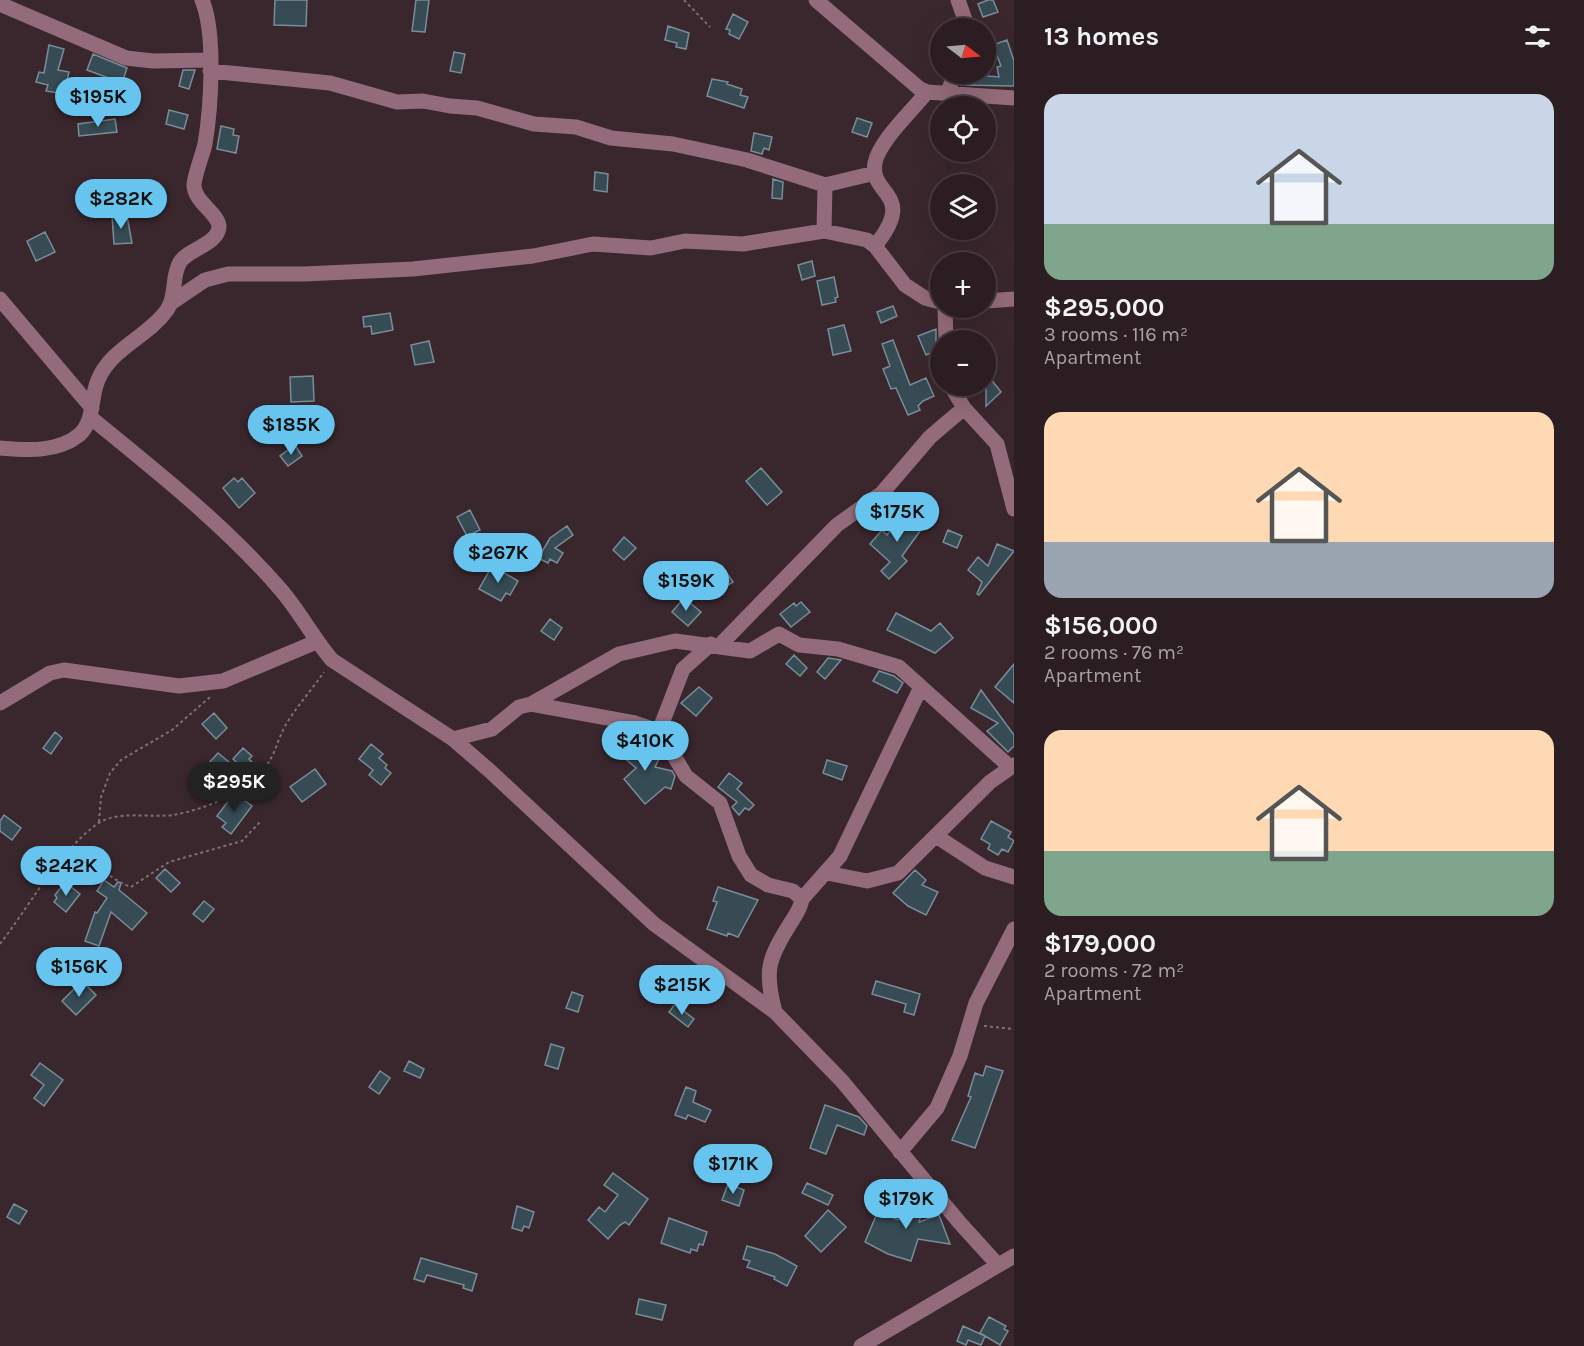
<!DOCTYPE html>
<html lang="en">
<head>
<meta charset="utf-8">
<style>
  body { margin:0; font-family:Karla,sans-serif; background:#382a2f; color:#f1f3f6; height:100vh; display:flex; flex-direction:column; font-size:22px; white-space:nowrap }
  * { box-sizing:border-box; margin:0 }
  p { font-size:20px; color:#a6a2a5 }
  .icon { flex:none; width:33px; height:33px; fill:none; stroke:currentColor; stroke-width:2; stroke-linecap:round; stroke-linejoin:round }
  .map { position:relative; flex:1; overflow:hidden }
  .details { display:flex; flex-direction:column; background:#2c1d22; width:570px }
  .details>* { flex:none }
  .needle { width:39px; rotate:106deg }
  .buttons { position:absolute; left:930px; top:18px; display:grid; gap:12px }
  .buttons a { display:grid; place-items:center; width:66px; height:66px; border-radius:50%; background:#2c1d22; box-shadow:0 6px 24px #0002,0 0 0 2px #483b40; font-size:30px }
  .price { position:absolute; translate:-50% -51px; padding:0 14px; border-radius:21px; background:#66c4ef; color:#111; font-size:20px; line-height:39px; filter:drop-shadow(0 2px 3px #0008) }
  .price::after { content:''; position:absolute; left:50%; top:36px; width:18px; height:14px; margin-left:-9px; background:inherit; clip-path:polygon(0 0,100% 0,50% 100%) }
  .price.selected { background:#222; color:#fff }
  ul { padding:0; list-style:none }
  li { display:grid; align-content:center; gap:12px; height:318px; padding:0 30px }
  li span { display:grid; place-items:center; height:186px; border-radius:18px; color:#555 }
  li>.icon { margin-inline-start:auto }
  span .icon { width:108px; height:108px; fill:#fffc; stroke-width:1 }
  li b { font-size:26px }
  h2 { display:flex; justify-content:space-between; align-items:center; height:72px; padding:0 30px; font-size:26px }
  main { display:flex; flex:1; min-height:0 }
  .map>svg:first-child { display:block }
</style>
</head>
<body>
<main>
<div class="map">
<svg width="1014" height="1346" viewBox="0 0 1014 1346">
  <rect width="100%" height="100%" fill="#3a272e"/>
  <!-- building -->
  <path fill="#374b55" stroke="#788d98" stroke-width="1.5" d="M275 0H307L306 26 274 25Z
    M416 0H429L425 32 412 31Z
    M988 0H993L998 12 983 17 978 4Z
    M733 14 748 22 739 39 729 34 730 30 726 29Z
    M668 26 689 33 686 49 676 47 677 43 665 40Z
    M1007 40 1014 61V86L961 85 964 74 999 77 997 67 1001 66 993 45Z
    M49 45 64 49 58 70 69 72 64 94 46 91 48 85 36 82 39 72 44 73Z
    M454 52 465 54 461 73 450 71Z
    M93 54 127 68 122 83 87 70Z
    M183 70H195L189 89 179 86Z
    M712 79 728 82 727 84 742 89 740 95 748 97 744 108 707 96Z
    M169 110 188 115 184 129 166 124Z
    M857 118 872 123 867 137 852 132Z
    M115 119 117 132 79 136 78 124Z
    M221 126 234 129 233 135 239 136 236 153 217 149Z
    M754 133 772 137 769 150 764 148 762 154 751 151Z
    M595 172 608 174 607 192 594 190Z
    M773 179 783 182 782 199 772 198Z
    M122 215 127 216 132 243 114 244 112 216Z
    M45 232 55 252 36 261 27 241Z
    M812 261 815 276 802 280 798 265Z
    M834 277 838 297 835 298 836 302 822 305 817 281Z
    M893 306 897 316 881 323 877 312Z
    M390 313 393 330 372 334 371 326 364 327 363 317Z
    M844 325 851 351 833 355 828 329Z
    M936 329V341L940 349 926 355 918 336Z
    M893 340 910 385 926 378 934 396 923 401 918 406 920 410 908 415 896 388 891 389 883 369 890 366 882 344Z
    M429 341 434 362 415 365 411 345Z
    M986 373 1001 392 986 406Z
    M313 376 314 401 291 402 290 377Z
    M295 445 302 456 288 466 280 456Z
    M761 468 782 492 767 505 746 481Z
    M234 478 238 482 242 478 255 493 239 508 223 488Z
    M470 510 480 530 467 536 457 517Z
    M906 510 923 527 902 556 907 561 889 579 881 571 890 562 870 544 882 530 887 535Z
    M567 526 573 535 555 548 563 553 557 563 550 559 548 563 540 559 536 562 550 538Z
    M948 530 962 536 957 548 943 542Z
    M624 537 636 548 624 560 613 550Z
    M997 544 1014 551 979 595 977 594 982 582 968 570 978 557 988 566Z
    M492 566 518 581 510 595 506 593 501 601 479 589Z
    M722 566 733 582 717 592 709 581 715 576 713 573Z
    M684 598 701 612 688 626 672 612Z
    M801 602 810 612 791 627 780 614 794 603 796 606Z
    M896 613 931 631 940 623 953 638 935 653 887 630Z
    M550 619 562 628 554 640 541 631Z
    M794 655 807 668 800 676 786 664Z
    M828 658 841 660 825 679 817 672Z
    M1014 664V703L995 687Z
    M879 671 894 676 903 683 897 693 873 681Z
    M699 687 712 698 696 716 681 703Z
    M981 690 1014 735V746L1008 752 987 731 998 723 971 708Z
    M214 713 227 728 216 739 202 724Z
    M55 732 62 738 51 754 43 748Z
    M623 739 633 748 635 746 659 759 655 767 672 771 675 776 671 789 665 787 645 804 624 779 636 768 614 749Z
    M371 744 383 754 379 758 387 765 385 768 391 773 381 785 369 775 373 770 359 759Z
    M243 748 252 756 249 759 252 762 245 770 233 759Z
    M218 753 229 762 218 774 207 765Z
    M827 760 847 766 842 780 823 773Z
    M315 769 326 784 302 802 290 787Z
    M729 773 742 783 737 789 754 805 749 810 745 808 739 815 732 807 737 802 718 787Z
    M232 796 236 799 238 796 252 806 231 834 222 827 226 823 217 816Z
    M4 815 21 828 12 840 0 831V821Z
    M991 821 1011 832 1008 837 1014 841 1008 852 1002 849 998 855 988 849 990 844 981 839Z
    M35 848 48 858 40 870 26 861Z
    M165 869 180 883 171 892 156 878Z
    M915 870 926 880 922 885 938 892 926 915 908 906 893 893Z
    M104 880 114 887 118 882 121 883 119 890 147 913 132 930 111 912 99 946 85 941 95 912 97 913 107 898 97 891Z
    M65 882 80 894 66 912 54 902 57 898 55 895Z
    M718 887 758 900 738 937 728 933 727 936 707 929 717 902 713 901Z
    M204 901 214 909 203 922 193 914Z
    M75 958 87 965 77 982 65 975Z
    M82 981 96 995 76 1015 62 1001Z
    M876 981 920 994 914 1015 904 1012 906 1004 872 994Z
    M572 992 583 996 578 1012 566 1008Z
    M675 1004 694 1019 688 1027 669 1012Z
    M551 1044 564 1048 558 1069 545 1065Z
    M409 1061 424 1069 420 1078 404 1071Z
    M40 1063 63 1080 44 1106 34 1098 44 1085 31 1075Z
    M986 1066 1003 1071 975 1148 952 1140 971 1097 968 1096 975 1073 983 1076Z
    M380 1071 390 1078 379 1094 369 1087Z
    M686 1087 696 1091 693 1102 711 1110 705 1122 688 1115 686 1119 675 1115Z
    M825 1105 859 1117 867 1126 864 1135 837 1125 826 1154 810 1148Z
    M613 1173 648 1199 629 1225 625 1222 620 1225 608 1239 588 1220 599 1207 605 1212 618 1195 604 1185Z
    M807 1183 833 1195 828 1205 802 1193Z
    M728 1184 744 1190 739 1206 722 1200Z
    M910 1192 926 1197 919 1222 939 1215 950 1244 918 1239 911 1261 888 1254 865 1242 878 1211 898 1220 901 1212 905 1213Z
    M14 1204 27 1211 19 1224 7 1217Z
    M517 1206 534 1212 529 1228 524 1226 522 1231 512 1228Z
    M828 1210 846 1227 821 1252 805 1236Z
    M669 1218 707 1232 703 1245 699 1244 697 1251 691 1249 690 1253 661 1243Z
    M747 1246 775 1254 797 1266 787 1286 774 1279 775 1277 747 1267 750 1261 743 1259Z
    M421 1258 477 1274 472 1291 463 1288 464 1285 427 1275 424 1282 414 1279Z
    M639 1299 666 1305 662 1320 636 1314Z
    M989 1317 1006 1326 1004 1329 1008 1331 1000 1345 980 1333Z
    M963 1326 985 1336 981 1345 968 1340 966 1345 957 1341Z"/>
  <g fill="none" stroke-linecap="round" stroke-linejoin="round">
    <!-- path -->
    <path stroke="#7f6f75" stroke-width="2" stroke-dasharray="3 3" stroke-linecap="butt" d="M684 0 710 27
      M99 822 101 797 110 773 121 760 172 730 210 697
      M71 848C94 857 108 880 131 887L169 862 242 841 260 822
      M0 944C31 904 56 855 97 824 117 810 150 818 173 815 206 809 247 793 267 765 275 753 278 740 284 728 295 708 311 691 324 672
      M984 1026 1014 1029"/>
    <!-- minor -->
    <path stroke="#946b7a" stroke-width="15" d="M816 0 920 89 927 92 1014 98
      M958 0 968 28
      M0 4 126 58 153 61 210 60
      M210 71 330 83 397 102 423 101 450 106 477 108 534 124 576 127 611 138 673 144 747 160 825 185 875 173
      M948 93 954 74
      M824 231 825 185
      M875 246C918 193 869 196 875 163 879 141 913 110 927 92
      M0 299 92 408
      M986 301 1014 299
      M171 303 205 280 228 274H304L413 269 533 256 593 244 651 248 685 241 743 244 824 231 867 240 875 246 905 285 925 298 940 302
      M945 308 946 340
      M951 386 964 408 997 444 1014 509
      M90 417C156 471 225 525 281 590 300 612 313 638 332 660L453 739 490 771 654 924 775 1012 842 1081 959 1222 998 1265
      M0 448C26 450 57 453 79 435 95 421 90 398 98 380 111 348 148 337 167 310 177 296 171 277 180 262 188 249 219 244 219 226 218 213 193 201 194 184 196 170 202 157 205 144 211 108 216 33 202 0
      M719 646 837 525 882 493 930 437 964 408
      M0 703 50 673 64 670 179 686 223 681 316 642
      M531 704 619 654 675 641 750 651 779 634 799 645 838 649 899 667 1010 767
      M659 731 683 669 711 644
      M453 739 492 729 519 707 531 704 635 723 659 731 686 776 720 803 739 856 751 875 768 885 793 891 802 899C801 908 795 916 790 924 768 959 764 971 775 1012
      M936 836 985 868 1014 877
      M827 873 867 881 898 873 990 782 1014 765
      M802 899 840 856 921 687
      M900 1152 937 1108 960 1056 976 1003 1014 929
      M861 1346 1014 1256"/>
  </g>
</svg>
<div class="buttons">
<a><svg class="needle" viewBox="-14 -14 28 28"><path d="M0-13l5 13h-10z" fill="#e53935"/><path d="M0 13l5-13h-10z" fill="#a6a2a5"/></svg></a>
<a><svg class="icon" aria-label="locate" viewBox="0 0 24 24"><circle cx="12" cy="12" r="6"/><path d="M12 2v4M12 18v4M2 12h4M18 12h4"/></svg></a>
<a><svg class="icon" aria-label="layers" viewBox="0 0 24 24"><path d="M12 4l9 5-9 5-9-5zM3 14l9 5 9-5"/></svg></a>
<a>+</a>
<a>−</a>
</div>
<b class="price" style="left:98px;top:128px">$195K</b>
<b class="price" style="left:121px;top:230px">$282K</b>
<b class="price" style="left:291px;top:456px">$185K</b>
<b class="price" style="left:897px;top:543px">$175K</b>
<b class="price" style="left:498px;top:584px">$267K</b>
<b class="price" style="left:686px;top:612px">$159K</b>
<b class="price" style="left:645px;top:772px">$410K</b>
<b class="price selected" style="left:234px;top:813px">$295K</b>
<b class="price" style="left:66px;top:897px">$242K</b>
<b class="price" style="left:79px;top:998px">$156K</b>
<b class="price" style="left:682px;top:1016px">$215K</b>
<b class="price" style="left:733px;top:1195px">$171K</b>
<b class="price" style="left:906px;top:1230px">$179K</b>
</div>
<section class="details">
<h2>13 homes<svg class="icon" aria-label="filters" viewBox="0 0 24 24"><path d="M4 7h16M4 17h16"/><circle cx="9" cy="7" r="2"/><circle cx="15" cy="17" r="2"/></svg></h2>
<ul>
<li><span style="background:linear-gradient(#c9d6e8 70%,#7fa58c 0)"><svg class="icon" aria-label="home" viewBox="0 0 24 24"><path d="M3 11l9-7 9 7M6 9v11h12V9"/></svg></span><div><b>$295,000</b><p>3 rooms · 116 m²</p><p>Apartment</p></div></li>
<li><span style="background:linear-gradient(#ffd9b3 70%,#9aa5b1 0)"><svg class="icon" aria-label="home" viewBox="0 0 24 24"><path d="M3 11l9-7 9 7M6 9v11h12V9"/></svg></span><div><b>$156,000</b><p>2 rooms · 76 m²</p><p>Apartment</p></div></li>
<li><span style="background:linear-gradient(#ffd9b3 65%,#7fa58c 0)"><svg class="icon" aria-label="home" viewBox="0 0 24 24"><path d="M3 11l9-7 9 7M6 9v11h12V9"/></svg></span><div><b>$179,000</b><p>2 rooms · 72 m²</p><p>Apartment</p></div></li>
</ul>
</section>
</main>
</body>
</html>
